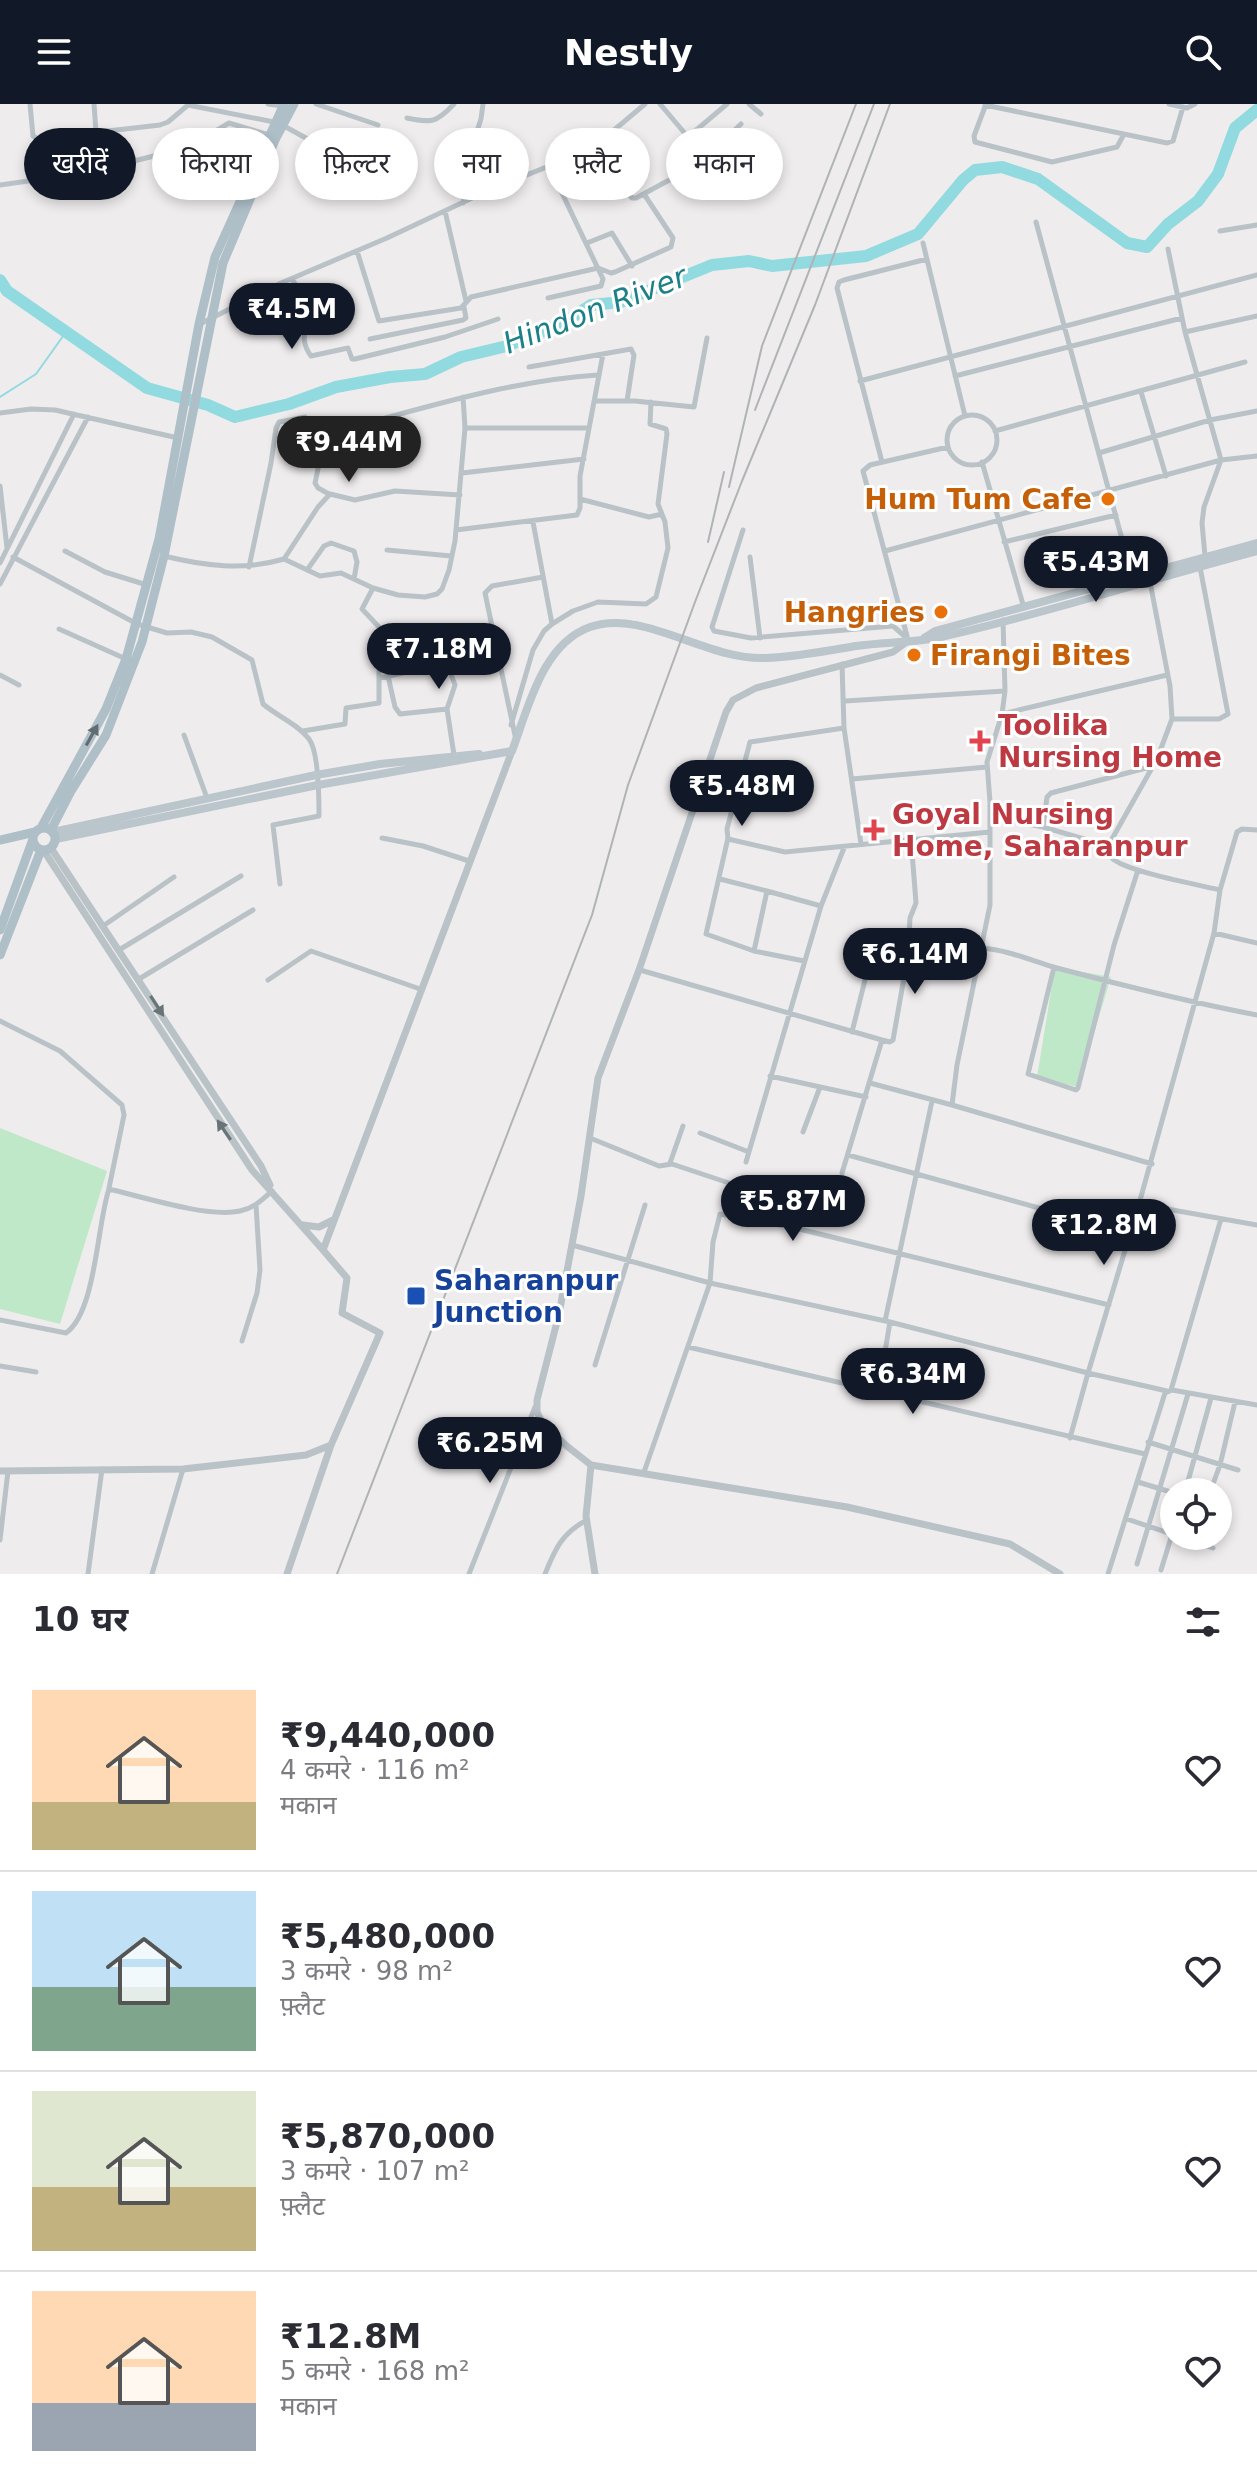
<!DOCTYPE html>
<html lang="hi">
<head>
<meta charset="utf-8">
<style>
  body { margin:0; font-family:"DejaVu Sans","Noto Sans Devanagari",sans-serif; background:#f7f7f7; color:#2b2b33; height:100vh; display:flex; flex-direction:column; font-size:30px; white-space:nowrap }
  * { box-sizing:border-box; margin:0 }
  p { font-size:26px; color:#7c7c81 }
  .icon { flex:none; width:44px; height:44px; fill:none; stroke:currentColor; stroke-width:2; stroke-linecap:round; stroke-linejoin:round }
  .map { position:relative; height:1470px; overflow:hidden }
  .drawer { display:flex; flex-direction:column; background:#fff; flex:1 }
  .drawer>* { flex:none }
  .guide { position:absolute; left:24px; top:24px; width:800px; height:72px; display:flex; gap:16px }
  .controls { position:absolute; left:1160px; top:1374px; display:grid; gap:16px }
  .controls a { display:grid; place-items:center; width:72px; height:72px; border-radius:50%; background:#fff; box-shadow:0 4px 12px #0003; font-size:40px }
  .price { position:absolute; translate:-50% -68px; padding:0 18px; border-radius:28px; background:#111827; color:#fff; font-size:26px; line-height:52px; filter:drop-shadow(0 2px 4px #0008) }
  .price::after { content:''; position:absolute; left:50%; top:48px; width:24px; height:18px; margin-left:-12px; background:inherit; clip-path:polygon(0 0,100% 0,50% 100%) }
  .price.on { background:#222; color:#fff }
  ul { padding:0; list-style:none }
  li { display:flex; align-items:center; gap:24px; height:200px; padding:0 32px }
  li+li { border-top:2px solid #e1e1e2 }
  li span { display:grid; place-items:center; flex:none; width:224px; height:160px; border-radius:0px; color:#555 }
  li>.icon { margin-inline-start:auto }
  span .icon { width:96px; height:96px; fill:#fffc; stroke-width:1 }
  li b { font-size:34px }
  h2 { display:flex; justify-content:space-between; align-items:center; height:96px; padding:0 32px; font-size:34px }
  .chip { padding:0 28px; border-radius:36px; background:#fff; box-shadow:0 4px 12px #0003; font-size:28px; line-height:72px }
  .chip.on { background:#111827; color:#fff }
  header { display:flex; justify-content:space-between; align-items:center; height:104px; padding:0 32px; background:#111827; color:#fff; font-size:36px; font-weight:600 }
  .map>svg:first-child { display:block }
</style>
</head>
<body>
<header><svg class="icon" aria-label="menu" viewBox="0 0 24 24"><path d="M4 6h16M4 12h16M4 18h16"/></svg>Nestly<svg class="icon" aria-label="search" viewBox="0 0 24 24"><circle cx="10" cy="10" r="6"/><path d="M15 15l6 6"/></svg></header>
<div class="map">
<svg width="1257" height="1470" viewBox="0 0 1257 1470">
  <rect width="100%" height="100%" fill="#efeced"/>
  <!-- green -->
  <path fill="#bfe8c9" d="M1055 863 1111 873 1078 983 1037 973Z
    M0 1024 107 1067 60 1220 0 1205Z"/>
  <g fill="none" stroke-linecap="round" stroke-linejoin="round">
    <!-- stream -->
    <path stroke="#91dae0" stroke-width="2" d="M0 293 36 270 66 228"/>
    <!-- river -->
    <path stroke="#91dae0" stroke-width="12" d="M0 176 7 187 147 284 208 301 235 313 289 300 336 283 390 273 425 270 461 253 507 242 563 219 591 201 621 198 712 161 749 157 772 162 866 152 918 130 963 76 975 66 1002 63 1038 75 1127 139 1147 143 1168 120 1198 97 1218 70 1235 24 1257 6"/>
    <!-- minor -->
    <path stroke="#b9c2c7" stroke-width="5" d="M30 0 33 32 38 35 160 21 168 18 188 1 274 18
      M94 0 96 28
      M268 0 283 2
      M316 0 378 21
      M660 0 688 33 727 0
      M749 0 761 10
      M986 0 974 32 975 38 1052 58 1117 43 1124 30
      M1169 0 1187 4 1195 0
      M985 1 1167 39 1173 37 1183 3
      M407 14C432 19 436 19 454 0
      M284 22 344 55 372 65
      M601 37 627 89 632 94H636L697 61 741 20
      M0 81 91 68 189 43 229 19 269 31
      M463 99 470 48 481 15 483 0
      M445 107 466 197
      M1036 118 1132 472
      M1220 127 1257 121
      M587 139 612 129 632 162
      M923 139 965 312
      M1168 145 1185 228 1221 356 1204 403 1202 419 1205 452
      M357 147 379 217 461 204 471 193 598 164 611 169 615 168 671 143 673 134 644 90
      M292 175C298 185 307 194 307 206 308 224 298 234 311 252L348 244 352 255H355L445 233 498 215
      M548 194 601 182 603 175 550 64
      M200 220 281 179 387 134 487 87 574 52 601 37 645 0
      M1185 228 1257 212
      M370 235 463 216 466 214 464 203
      M529 263 631 245 634 251 627 297
      M955 272 1182 214
      M860 277 1257 171
      M1141 288 1166 372
      M463 293 465 324
      M594 297H635L694 303 707 234
      M0 309 31 305 55 306 178 334
      M947 336a25 25 0 1 1 50 0a25 25 0 1 1-50 0Z
      M995 327 1245 258
      M321 331V351L315 379 318 384 329 390
      M1099 349 1210 316 1257 307
      M310 354 308 339 313 333C407 310 501 277 598 271
      M882 358 837 184 839 178 844 176 927 155
      M982 358 1024 504
      M462 369 584 355
      M0 382 7 444
      M580 395 649 413 662 410
      M533 418 552 520
      M456 426 577 411 580 404V372L603 250
      M743 426 712 523 714 527 751 534 893 522 909 536
      M1004 438 1116 411
      M387 446 451 452
      M65 447 105 468 147 481
      M885 447 1221 356 1257 352
      M164 452C205 462 243 467 284 455L320 472 341 469 373 484 398 491 425 493 437 490 442 485 449 466 455 437 465 324H588
      M13 453 137 520 167 529 191 528 212 533 252 556 263 600C277 612 298 620 309 635 319 648 319 695 319 712L273 721 280 780
      M750 453 760 534
      M284 455 318 403 330 390 355 396 395 387 460 391
      M0 459 74 310
      M249 463 271 359 276 324 279 318 305 313
      M307 466 324 442 331 439 354 447 357 458 354 475
      M0 480 88 313
      M1003 516 1005 587
      M59 525 126 555
      M907 532 863 367 870 361 948 343
      M842 560 844 624 750 638 727 725 728 735 785 748 990 728
      M0 571 19 581
      M388 572 395 603 400 610 447 605
      M380 574 439 561 448 562 455 581 447 605 454 651
      M845 597 1005 587 1002 610
      M1172 615H1219L1228 610 1200 463
      M511 621 533 546 544 527 552 520 573 507 598 498 646 500 656 493 668 444 665 418 658 400 667 330 666 325 650 320 651 298
      M844 624 861 740
      M303 627 345 620 346 604 379 599V523L362 505 373 484
      M184 631 207 694
      M516 636 485 489 492 482 543 473
      M852 675 987 663
      M991 713 1043 723 1108 742
      M1043 723 1047 693 1051 689 1150 663
      M382 734 423 742 469 757
      M728 734 706 830 754 847
      M720 775 767 787
      M1220 786 1237 728 1242 725 1257 726
      M103 822 174 773
      M1214 829 1257 839
      M982 844C1007 846 1030 856 1053 863 1121 881 1188 898 1257 911
      M119 846 241 772
      M908 851 910 814 916 799 911 735
      M804 857 754 847 767 787 821 802
      M1054 863 1028 970 1076 986 1078 984 1114 841 1138 766
      M640 866 882 936 890 938 893 936 908 851 870 856 852 928
      M139 875 253 806
      M268 876 311 847 420 885
      M0 917 60 947 122 1001 124 1011 109 1084
      M770 972 866 993
      M870 979 952 1001
      M803 1028 820 983
      M700 1029 749 1048
      M590 1034 659 1062 672 1060 732 1080
      M848 1051 1129 1129
      M746 1058 821 802 844 744
      M670 1059 683 1022
      M1152 1060 952 1001 957 961 990 801V698L987 658 1002 610 1167 571
      M842 1069 882 936
      M1139 1100 1214 829 1220 786C1199 781 1124 767 1112 754 1109 751 1109 746 1108 742L1157 655 1172 615 1170 582 1150 478
      M572 1141 710 1179 890 1218 1088 1269 1070 1334
      M0 1216 66 1229C96 1208 97 1120 109 1085 143 1093 208 1114 240 1107 254 1104 262 1096 272 1087
      M885 1217 932 997
      M242 1237 257 1189 260 1166 256 1101
      M688 1243 1145 1350
      M595 1261 645 1101
      M0 1262 36 1268
      M1171 1286 1221 1115
      M1167 1287 1088 1269 1139 1100 1257 1121
      M878 1289 890 1218
      M1148 1338 1238 1366
      M644 1368 710 1179 713 1138 720 1110 791 1123 1109 1201
      M1138 1378 1174 1389
      M1185 1388 1211 1294
      M1210 1388 1220 1361 1235 1298
      M1218 1402 1225 1404
      M1127 1415 1213 1444
      M0 1436 8 1367
      M1137 1460 1188 1290
      M1161 1466 1174 1424
      M88 1470 102 1365
      M152 1470 183 1365
      M469 1470 535 1303
      M545 1470C555 1445 562 1429 587 1416
      M1108 1470 1165 1289 1172 1286 1257 1301"/>
    <!-- tertiary -->
    <path stroke="#b9c2c7" stroke-width="7" d="M908 537 893 548 756 584 733 596 726 608 639 866 598 974 581 1092 559 1210 537 1296V1308L543 1320 568 1343 591 1361 847 1403 1010 1440 1060 1470
      M51 744 261 1062 270 1081
      M44 747 252 1066 323 1146 512 647
      M303 1121 319 1123 333 1116
      M591 1361 586 1412 595 1470
      M0 1367 183 1365 306 1351 331 1341 380 1229 342 1209 347 1174 323 1146
      M287 1470 331 1341"/>
    <!-- secondary -->
    <path stroke="#bac5cc" stroke-width="8" d="M924 534 935 527 1257 439
      M53 728 316 671 380 660 479 650
      M56 735 318 681 512 647C528 605 542 540 590 523 643 504 707 557 766 554 796 553 827 547 856 542 884 538 914 539 941 533 1048 509 1151 475 1257 447"/>
    <!-- primary -->
    <path stroke="#afbfc8" stroke-width="9" d="M33 735a11 11 0 1 1 22 0a11 11 0 1 1-22 0Z
      M41 724 106 605 126 555 159 435 199 220 215 153 284 0
      M51 726 71 687 106 631 142 538 164 452 223 159 275 36 294 0
      M0 736 35 728
      M0 826 33 735
      M0 851 41 746"/>
    <!-- rail -->
    <path stroke="#afb3b6" stroke-width="2" d="M755 306 874 0
      M729 383 762 242 856 0
      M708 438 724 368
      M337 1470 592 811 628 681 695 498 742 377 815 201 890 0"/>
  </g>
  <!-- one-way arrows -->
  <defs><path id="oneway-solid" d="M-6-.8H1V-3.2L6.5 0L1 3.2V.8H-6Z" transform="scale(2)"/></defs>
  <use fill="#616d73" href="#oneway-solid" transform="translate(92 631) rotate(-61)"/>
  <g fill="#697479">
    <use href="#oneway-solid" transform="translate(157 902) rotate(57)"/>
    <use href="#oneway-solid" transform="translate(224 1026) rotate(-124)"/>
  </g>
  <!-- markers -->
  <g fill="#e8710a" stroke="#fff" stroke-width="3">
    <circle cx="1108" cy="395" r="8"/>
    <circle cx="941" cy="508" r="8"/>
    <circle cx="914" cy="551" r="8"/>
  </g>
  <g fill="#e0444e" stroke="#fff" stroke-width="3">
    <path d="M976 625h8v8h8v8h-8v8h-8v-8h-8v-8h8z"/>
    <path d="M870 714h8v8h8v8h-8v8h-8v-8h-8v-8h8z"/>
  </g>
  <rect fill="#1a4fb4" stroke="#fff" stroke-width="3" x="406" y="1182" width="20" height="20" rx="4"/>
  <g text-anchor="middle" stroke-width="6" stroke-linejoin="round" paint-order="stroke">
    <!-- food labels -->
    <g font-size="28" font-weight="bold" fill="#c56008" stroke="#fff" text-anchor="end">
      <text x="1092" y="405">Hum Tum Cafe</text>
      <text x="925" y="518">Hangries</text>
      <text x="930" y="561" text-anchor="start">Firangi Bites</text>
    </g>
    <!-- health labels -->
    <g font-size="28" font-weight="bold" fill="#be3a42" stroke="#fff" text-anchor="start">
      <text x="998" y="631">Toolika<tspan x="998" dy="32">Nursing Home</tspan></text>
      <text x="892" y="720">Goyal Nursing<tspan x="892" dy="32">Home, Saharanpur</tspan></text>
    </g>
    <!-- transit labels -->
    <g font-size="28" font-weight="bold" fill="#164399" stroke="#fff" text-anchor="start">
      <text x="434" y="1186">Saharanpur<tspan x="434" dy="32">Junction</tspan></text>
    </g>
    <!-- water labels -->
    <g font-size="30" font-style="italic" fill="#1c8088" stroke="#fff">
      <text transform="translate(595 206) rotate(-21)" y="10">Hindon River</text>
    </g>
  </g>
</svg>
<div class="controls">
<a><svg class="icon" aria-label="locate" viewBox="0 0 24 24"><circle cx="12" cy="12" r="6"/><path d="M12 2v4M12 18v4M2 12h4M18 12h4"/></svg></a>
</div>
<b class="price" style="left:292px;top:247px">₹4.5M</b>
<b class="price on" style="left:349px;top:380px">₹9.44M</b>
<b class="price" style="left:1096px;top:500px">₹5.43M</b>
<b class="price" style="left:439px;top:587px">₹7.18M</b>
<b class="price" style="left:742px;top:724px">₹5.48M</b>
<b class="price" style="left:915px;top:892px">₹6.14M</b>
<b class="price" style="left:793px;top:1139px">₹5.87M</b>
<b class="price" style="left:1104px;top:1163px">₹12.8M</b>
<b class="price" style="left:913px;top:1312px">₹6.34M</b>
<b class="price" style="left:490px;top:1381px">₹6.25M</b>
<div class="guide">
<a class="chip on">खरीदें</a>
<a class="chip">किराया</a>
<a class="chip">फ़िल्टर</a>
<a class="chip">नया</a>
<a class="chip">फ़्लैट</a>
<a class="chip">मकान</a>
</div>
</div>
<section class="drawer">
<h2>10 घर<svg class="icon" aria-label="filters" viewBox="0 0 24 24"><path d="M4 7h16M4 17h16"/><circle cx="9" cy="7" r="2"/><circle cx="15" cy="17" r="2"/></svg></h2>
<ul>
<li><span style="background:linear-gradient(#ffd9b3 70%,#c2b280 0)"><svg class="icon" aria-label="home" viewBox="0 0 24 24"><path d="M3 11l9-7 9 7M6 9v11h12V9"/></svg></span><div><b>₹9,440,000</b><p>4 कमरे · 116 m²</p><p>मकान</p></div><svg class="icon" aria-label="heart" viewBox="0 0 24 24"><path d="M12 20l-8-8c-3-5 5-10 8-4 3-6 11-1 8 4z"/></svg></li>
<li><span style="background:linear-gradient(#bfe0f5 60%,#7fa58c 0)"><svg class="icon" aria-label="home" viewBox="0 0 24 24"><path d="M3 11l9-7 9 7M6 9v11h12V9"/></svg></span><div><b>₹5,480,000</b><p>3 कमरे · 98 m²</p><p>फ़्लैट</p></div><svg class="icon" aria-label="heart" viewBox="0 0 24 24"><path d="M12 20l-8-8c-3-5 5-10 8-4 3-6 11-1 8 4z"/></svg></li>
<li><span style="background:linear-gradient(#dfe7d0 60%,#c2b280 0)"><svg class="icon" aria-label="home" viewBox="0 0 24 24"><path d="M3 11l9-7 9 7M6 9v11h12V9"/></svg></span><div><b>₹5,870,000</b><p>3 कमरे · 107 m²</p><p>फ़्लैट</p></div><svg class="icon" aria-label="heart" viewBox="0 0 24 24"><path d="M12 20l-8-8c-3-5 5-10 8-4 3-6 11-1 8 4z"/></svg></li>
<li><span style="background:linear-gradient(#ffd9b3 70%,#9aa5b1 0)"><svg class="icon" aria-label="home" viewBox="0 0 24 24"><path d="M3 11l9-7 9 7M6 9v11h12V9"/></svg></span><div><b>₹12.8M</b><p>5 कमरे · 168 m²</p><p>मकान</p></div><svg class="icon" aria-label="heart" viewBox="0 0 24 24"><path d="M12 20l-8-8c-3-5 5-10 8-4 3-6 11-1 8 4z"/></svg></li>
</ul>
</section>
</body>
</html>
